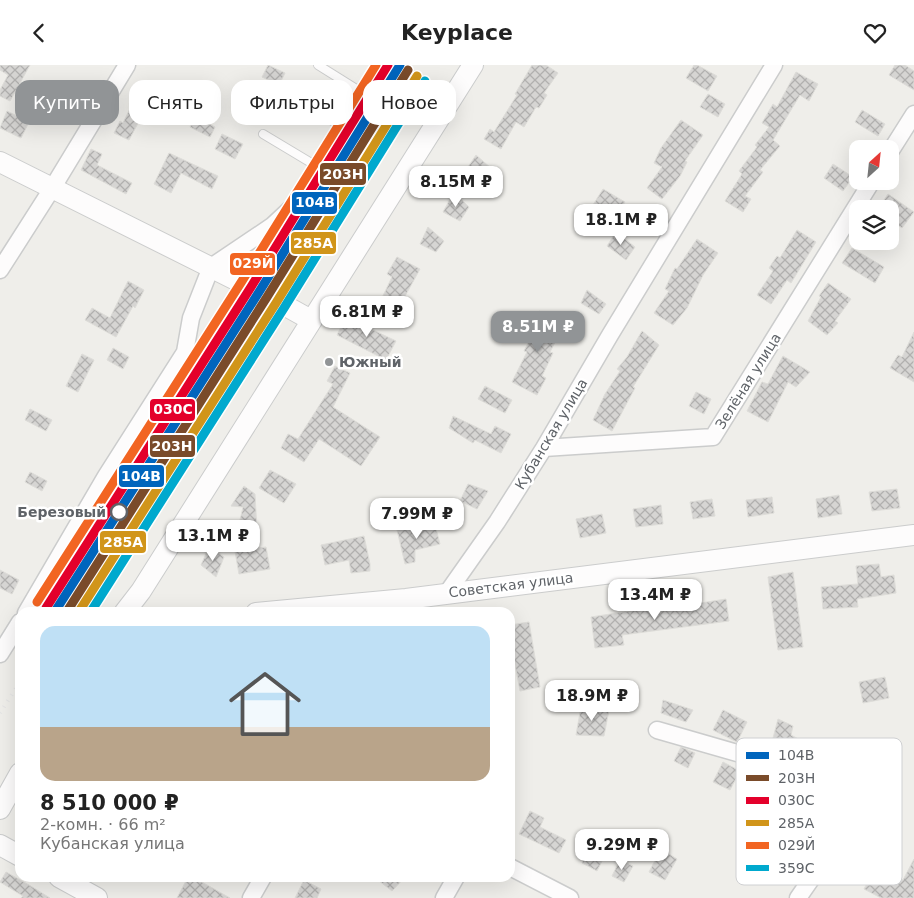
<!DOCTYPE html>
<html lang="ru">
<head>
<meta charset="utf-8">
<style>
  body { margin:0; font-family:"DejaVu Sans",sans-serif; background:#f6f6f6; color:#222; height:100vh; display:flex; flex-direction:column; font-size:19px; white-space:nowrap }
  * { box-sizing:border-box; margin:0 }
  p { font-size:16px; color:#767676 }
  .icon { flex:none; width:28px; height:28px; fill:none; stroke:currentColor; stroke-width:2; stroke-linecap:round; stroke-linejoin:round }
  .map { position:relative; flex:1; overflow:hidden }
  .details { position:absolute; left:15px; top:542px; width:500px; height:275px; display:flex; flex-direction:column; background:#fff; border-radius:15px; box-shadow:0 5px 20px #0002 }
  .details>* { flex:none }
  .guide { position:absolute; left:15px; top:15px; width:500px; height:45px; display:flex; gap:10px }
  .needle { width:32px; rotate:27deg }
  .fabs { position:absolute; left:849px; top:75px; display:grid; gap:10px }
  .fabs a { display:grid; place-items:center; width:50px; height:50px; border-radius:10px; background:#fff; box-shadow:0 5px 20px #0002; font-size:25px }
  .price { position:absolute; translate:-50% -42px; padding:0 11px; border-radius:10px; background:#fff; color:#222; font-size:16px; line-height:32px; filter:drop-shadow(0 1px 2px #0008) }
  .price::after { content:''; position:absolute; left:50%; top:30px; width:15px; height:11px; margin-left:-8px; background:inherit; clip-path:polygon(0 0,100% 0,50% 100%) }
  .price.selected { background:#919496; color:#fff }
  ul { padding:0; list-style:none }
  li { display:grid; align-content:center; gap:10px; height:265px; padding:0 25px }
  li span { display:grid; place-items:center; height:155px; border-radius:15px; color:#555 }
  li>.icon { margin-inline-start:auto }
  span .icon { width:90px; height:90px; fill:#fffc; stroke-width:1 }
  li b { font-size:21px }
  .chip { padding:0 18px; border-radius:15px; background:#fff; box-shadow:0 5px 20px #0002; font-size:18px; line-height:45px }
  .chip.selected { background:#919496; color:#fff }
  header { display:flex; justify-content:space-between; align-items:center; height:65px; padding:0 25px; background:#fff; font-size:22px; font-weight:600 }
  .map>svg:first-child { display:block }
</style>
</head>
<body>
<header><svg class="icon" aria-label="back" viewBox="0 0 24 24"><path d="M15 5l-7 7 7 7"/></svg>Keyplace<svg class="icon" aria-label="heart" viewBox="0 0 24 24"><path d="M12 20l-8-8c-3-5 5-10 8-4 3-6 11-1 8 4z"/></svg></header>
<div class="map">
<svg width="914" height="833" viewBox="0 0 914 833">
  <defs>
    <pattern id="building-cross-hatch" width="8" height="8" patternUnits="userSpaceOnUse" patternTransform="scale(1.25)"><rect width="8" height="8" fill="#d6d5d3"/><path d="M0 0l8 8M0 8l8-8" fill="none" stroke="#b1b0af"/></pattern>
  </defs>
  <rect width="100%" height="100%" fill="#efeeea"/>
  <!-- building -->
  <path fill="url(#building-cross-hatch)" stroke="#deddd9" d="M0 0H30L10 36 0 31V25L8 10 0 5Z
    M268 0 285 8 279 20 262 12Z
    M532 0H546L558 8 544 28 547 30 539 43 536 42 524 62 516 57 501 84 484 74 490 64 494 67 517 30 515 29Z
    M694 0H697L717 11 708 26 686 13Z
    M895 0H905L914 6V25L889 10Z
    M796 7 818 19 809 36 800 30 773 75 780 81 760 105 763 107 745 131 751 134 743 147 725 136 742 109 739 106 757 82 755 80 769 62 762 58 773 39 777 42Z
    M53 18 72 29 63 46 43 34Z
    M139 25 154 32 146 48 144 47 129 75 114 68 120 56 123 58Z
    M246 29 272 42 264 58 238 44Z
    M708 29 725 39 718 52 700 42Z
    M862 45 885 59 878 71 855 57Z
    M7 46 29 57 21 73 0 63Z
    M196 52 215 62 210 72 190 62Z
    M681 55 703 70 685 96 687 97 680 111 662 134 647 123 662 102 654 98 661 83Z
    M222 69 243 79 235 94 215 84Z
    M91 84 102 89 97 100 132 118 126 129 81 105Z
    M169 88 218 111 212 124 181 108 171 128 154 119Z
    M476 90 492 104 485 115 466 105Z
    M833 99 853 112 843 126 824 113Z
    M603 124 625 137 614 154 593 140Z
    M454 127 469 142 460 156 443 147Z
    M888 129 914 147 902 163 890 155V144H878Z
    M428 162 444 176 436 187 420 179Z
    M797 165 816 177 791 218 787 215 771 239 757 230 773 206 769 203 777 191 780 193Z
    M616 167 635 182 626 195 607 181Z
    M697 174 718 188 703 210 687 243 673 260 654 248 669 226 665 224 675 203 677 204Z
    M852 183 884 202 875 218 842 198Z
    M397 192 420 204 404 233 409 236 403 250 380 237 392 212 387 209Z
    M128 216 144 225 135 243 133 241 116 272 85 255 92 243 110 253Z
    M828 218 851 234 835 256 838 258 827 270 808 256 821 232 819 231Z
    M587 225 606 239 599 249 581 238Z
    M539 246 565 258 550 287 553 288 542 311 546 313 537 330 512 317 527 287 524 286 538 259 534 257Z
    M346 252 396 276 386 295 337 270Z
    M642 266 659 280 633 322 635 323 629 334 612 366 593 355 605 329 620 306 617 304 627 292Z
    M914 267V317L890 303 898 290 902 292Z
    M113 283 129 292 123 304 107 295Z
    M82 289 94 295 78 327 66 321Z
    M783 291 810 307 796 322 788 317 768 357 747 346 762 317 768 319Z
    M335 301 350 308 333 342 380 372 361 401 319 374 304 397 281 383 288 369 298 374 333 319 327 316Z
    M485 321 512 335 505 348 478 334Z
    M696 327 711 334 704 349 689 341Z
    M30 344 52 355 46 366 25 355Z
    M453 351 491 369 495 361 511 369 501 388 475 375 473 378 449 363Z
    M270 405 296 419 284 438 259 423Z
    M30 407 47 416 42 426 25 417Z
    M468 419 488 426 477 444 460 436Z
    M244 421 255 429 258 483 266 482 270 504 239 509 234 481 243 442 231 441Z
    M897 424 900 443 872 446 869 427Z
    M839 430 842 449 818 453 816 434Z
    M772 432 774 448 748 452 746 435Z
    M712 434 715 451 693 454 690 437Z
    M661 440 663 459 636 462 633 444Z
    M602 449 606 468 580 473 576 454Z
    M434 456 440 479 415 485V497L405 499 397 465Z
    M364 471 370 499V506L351 508 349 495 325 500 321 480Z
    M209 482 224 492 216 512 201 500Z
    M879 499 881 512 894 510 896 528 857 534 858 542 823 544 821 522 858 519 856 501Z
    M0 505 19 515 12 529 0 523Z
    M793 507 803 582 778 585 768 512Z
    M726 534 729 556 622 570 624 580 595 583 591 552 669 540V543Z
    M529 557 540 622 520 626 513 589 510 590V560Z
    M885 612 889 633 863 638 859 617Z
    M663 635 693 645 686 657 661 648Z
    M581 642 609 645 604 671 576 670Z
    M723 645 747 657 737 677 713 665Z
    M778 654 793 661 791 670 817 684 821 675 853 690 843 710 809 693 807 697 793 690 797 684 772 677Z
    M681 682 695 688 688 703 674 696Z
    M723 697 740 706 730 725 713 717Z
    M530 746 544 753 540 762 566 775 559 788 519 769Z
    M661 784 677 794 665 815 649 807Z
    M587 786 603 794 597 806 582 798Z
    M914 794V833H881L864 824 876 801 903 815Z
    M620 795 633 801 624 817 612 811Z
    M6 807 29 820 50 833H21L23 831 0 817Z
    M188 812H193L230 833H177Z
    M374 812H405L392 826Z
    M304 815 321 824 317 833H295Z"/>
  <g fill="none" stroke-linecap="round" stroke-linejoin="round">
    <!-- service casing -->
    <g stroke="#cbcccc" stroke-width="10">
      <path id="service" d="M318 0 369 32
        M292 31 347 65
        M263 69 323 105"/>
    </g>
    <!-- minor casing -->
    <g stroke="#cbcccc" stroke-width="19">
      <path id="minor" d="M890 87 914 49
        M0 205 53 122 127 0
        M544 383 713 372 872 116
        M447 528 497 457 544 383 610 270 774 0
        M26 548 106 411 185 287 191 253 211 202 272 161 302 133 323 105 347 65 390 0
        M0 589 20 557
        M657 665 765 696 864 738 798 833
        M510 802 570 833
        M251 833 263 812
        M444 833 456 812"/>
    </g>
    <!-- tertiary casing -->
    <g stroke="#cbcccc" stroke-width="22">
      <path id="tertiary" d="M0 97 266 230 311 255
        M124 548 141 526 473 0
        M256 548 406 534 914 470
        M0 744 20 708
        M0 780 20 791
        M59 812 97 833"/>
    </g>
    <!-- service -->
    <use href="#service" stroke="#fdfcfc" stroke-width="8"/>
    <!-- minor -->
    <use href="#minor" stroke="#fdfcfc" stroke-width="16"/>
    <!-- tertiary -->
    <use href="#tertiary" stroke="#fdfcfc" stroke-width="20"/>
    <!-- rail -->
    <path stroke="#e4e4e4" stroke-width="4" stroke-dasharray="1 6" stroke-linecap="butt" d="M64 548 412 0
      M0 648 20 617"/>
    <!-- rail-1 casing -->
    <g stroke="#fff" stroke-width="12">
      <path id="rail-1" d="M54 548 259 227 400 0"/>
    </g>
    <!-- rail-2 casing -->
    <g stroke="#fff" stroke-width="12">
      <path id="rail-2" d="M66 548 267 232 408 5"/>
    </g>
    <!-- rail-3 casing -->
    <g stroke="#fff" stroke-width="12">
      <path id="rail-3" d="M46 543 251 222 388 0"/>
    </g>
    <!-- rail-4 casing -->
    <g stroke="#fff" stroke-width="12">
      <path id="rail-4" d="M78 548 276 238 417 11"/>
    </g>
    <!-- rail-5 casing -->
    <g stroke="#fff" stroke-width="12">
      <path id="rail-5" d="M37 537 242 216 376 0"/>
    </g>
    <!-- rail-6 casing -->
    <g stroke="#fff" stroke-width="12">
      <path id="rail-6" d="M90 548 284 243 425 16"/>
    </g>
    <!-- rail-1 -->
    <use href="#rail-1" stroke="#0065bd" stroke-width="9"/>
    <!-- rail-2 -->
    <use href="#rail-2" stroke="#7a4b2a" stroke-width="9"/>
    <!-- rail-3 -->
    <use href="#rail-3" stroke="#e4002b" stroke-width="9"/>
    <!-- rail-4 -->
    <use href="#rail-4" stroke="#d1951a" stroke-width="9"/>
    <!-- rail-5 -->
    <use href="#rail-5" stroke="#f26522" stroke-width="9"/>
    <!-- rail-6 -->
    <use href="#rail-6" stroke="#00a9ce" stroke-width="9"/>
  </g>
  <!-- markers -->
  <circle fill="#919496" stroke="#fff" stroke-width="2" cx="329" cy="297" r="5"/>
  <circle fill="#fff" stroke="#5f6368" stroke-width="2.5" cx="119" cy="447" r="8"/>
  <g text-anchor="middle" stroke-width="5" stroke-linejoin="round" paint-order="stroke">
    <!-- poi labels -->
    <g font-size="14" font-weight="bold" fill="#5f6368" stroke="#fff" text-anchor="start">
      <text x="339" y="302">Южный</text>
    </g>
    <!-- street labels -->
    <g font-size="14" fill="#5f6368" stroke="#fff">
      <text transform="translate(748 316) rotate(-58)" y="5">Зелёная улица</text>
      <text transform="translate(551 369) rotate(-59)" y="5">Кубанская улица</text>
      <text transform="translate(511 520) rotate(-7)" y="5">Советская улица</text>
    </g>
    <!-- stop labels -->
    <g font-size="14" font-weight="bold" fill="#5f6368" stroke="#fff" text-anchor="end">
      <text x="106" y="452">Березовый</text>
    </g>
  </g>
  <!-- legend -->
  <rect x="736" y="673" width="166" height="147" rx="8" fill="#fff" stroke="#cfd0d2" stroke-width="1"/>
  <rect x="746" y="687" width="23" height="7" fill="#0065bd"/>
  <rect x="746" y="710" width="23" height="6" fill="#7a4b2a"/>
  <rect x="746" y="732" width="23" height="7" fill="#e4002b"/>
  <rect x="746" y="755" width="23" height="6" fill="#d1951a"/>
  <rect x="746" y="777" width="23" height="7" fill="#f26522"/>
  <rect x="746" y="800" width="23" height="6" fill="#00a9ce"/>
  <g font-size="14" fill="#5f6368">
    <text x="778" y="695">104В</text>
    <text x="778" y="718">203Н</text>
    <text x="778" y="740">030C</text>
    <text x="778" y="763">285А</text>
    <text x="778" y="785">029Й</text>
    <text x="778" y="808">359С</text>
  </g>
  <g stroke="#fff" stroke-width="2">
    <rect x="319" y="97" width="48" height="24" rx="5" fill="#7a4b2a"/>
    <rect x="291" y="126" width="47" height="24" rx="5" fill="#0065bd"/>
    <rect x="290" y="166" width="47" height="24" rx="5" fill="#d1951a"/>
    <rect x="229" y="187" width="47" height="24" rx="5" fill="#f26522"/>
    <rect x="149" y="333" width="47" height="24" rx="5" fill="#e4002b"/>
    <rect x="149" y="369" width="47" height="24" rx="5" fill="#7a4b2a"/>
    <rect x="118" y="399" width="47" height="24" rx="5" fill="#0065bd"/>
    <rect x="99" y="465" width="48" height="24" rx="5" fill="#d1951a"/>
  </g>
  <g font-size="14" text-anchor="middle" font-weight="bold" fill="#fff">
    <text x="343" y="114">203Н</text>
    <text x="315" y="142">104В</text>
    <text x="313" y="183">285А</text>
    <text x="253" y="203">029Й</text>
    <text x="173" y="349">030C</text>
    <text x="172" y="386">203Н</text>
    <text x="141" y="416">104В</text>
    <text x="123" y="482">285А</text>
  </g>
</svg>
<div class="fabs">
<a><svg class="needle" viewBox="-14 -14 28 28"><path d="M0-13l5 13h-10z" fill="#e53935"/><path d="M0 13l5-13h-10z" fill="#767676"/></svg></a>
<a><svg class="icon" aria-label="layers" viewBox="0 0 24 24"><path d="M12 4l9 5-9 5-9-5zM3 14l9 5 9-5"/></svg></a>
</div>
<b class="price" style="left:456px;top:143px">8.15M ₽</b>
<b class="price" style="left:621px;top:181px">18.1M ₽</b>
<b class="price" style="left:367px;top:273px">6.81M ₽</b>
<b class="price selected" style="left:538px;top:288px">8.51M ₽</b>
<b class="price" style="left:417px;top:475px">7.99M ₽</b>
<b class="price" style="left:213px;top:497px">13.1M ₽</b>
<b class="price" style="left:655px;top:556px">13.4M ₽</b>
<b class="price" style="left:592px;top:657px">18.9M ₽</b>
<b class="price" style="left:622px;top:806px">9.29M ₽</b>
<div class="guide">
<a class="chip selected">Купить</a>
<a class="chip">Снять</a>
<a class="chip">Фильтры</a>
<a class="chip">Новое</a>
</div>
<section class="details">
<ul>
<li><span style="background:linear-gradient(#bfe0f5 65%,#b9a48a 0)"><svg class="icon" aria-label="home" viewBox="0 0 24 24"><path d="M3 11l9-7 9 7M6 9v11h12V9"/></svg></span><div><b>8 510 000 ₽</b><p>2-комн. · 66 m²</p><p>Кубанская улица</p></div></li>
</ul>
</section>
</div>
</body>
</html>
